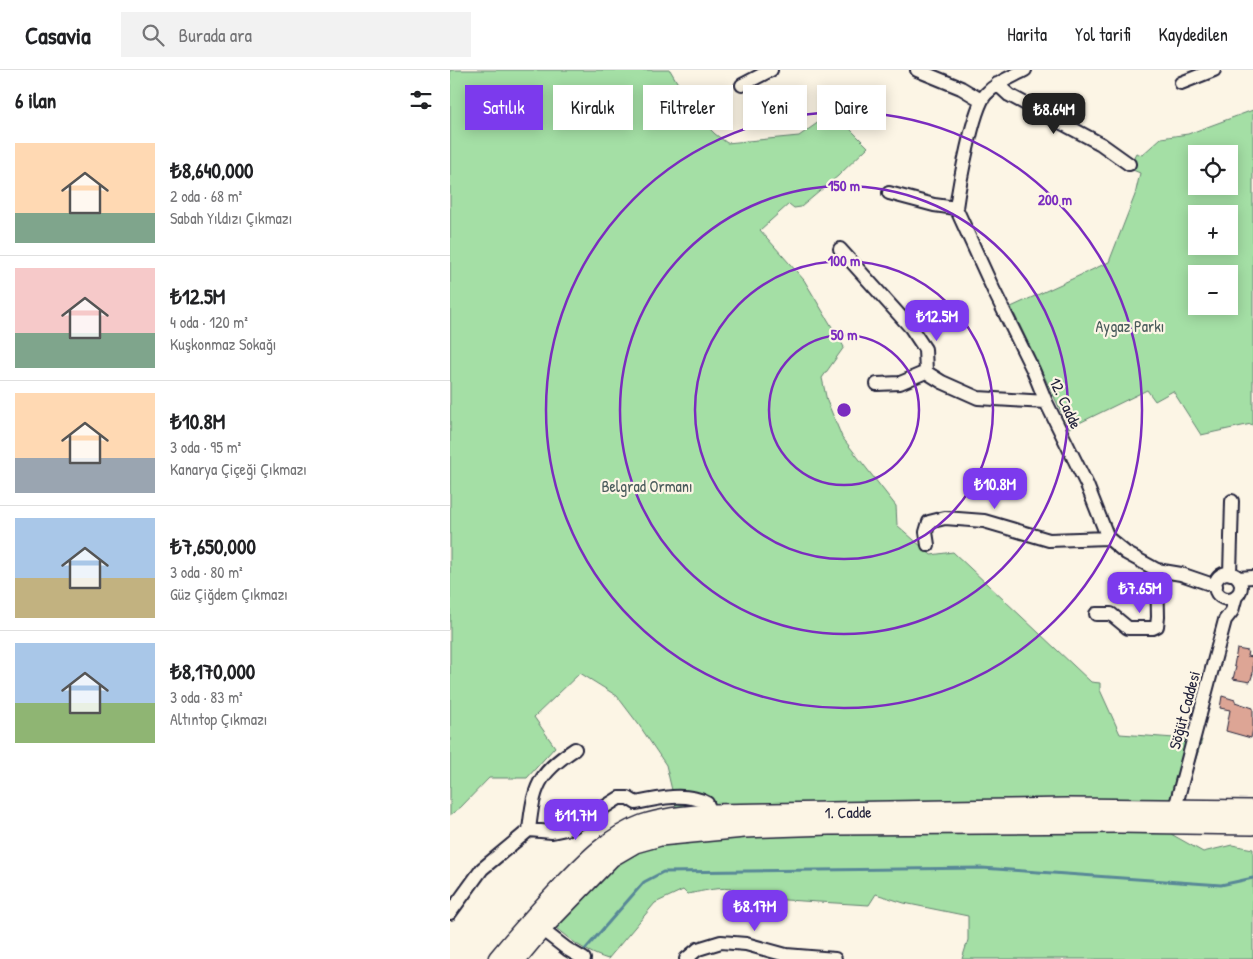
<!DOCTYPE html>
<html lang="tr">
<head>
<meta charset="utf-8">
<style>
  body { margin:0; font-family:"Patrick Hand",sans-serif; background:#f2f2f2; color:#202124; height:100vh; display:flex; flex-direction:column; font-size:19px; white-space:nowrap }
  * { box-sizing:border-box; margin:0 }
  p { font-size:16px; color:#757577 }
  .icon { flex:none; width:28px; height:28px; fill:none; stroke:currentColor; stroke-width:2; stroke-linecap:round; stroke-linejoin:round }
  .map { position:relative; flex:1; overflow:hidden }
  .sheet { display:flex; flex-direction:column; background:#fff; width:450px }
  .sheet>* { flex:none }
  .guide { position:absolute; left:15px; top:15px; width:475px; height:45px; display:flex; gap:10px }
  .tools { position:absolute; left:738px; top:75px; display:grid; gap:10px }
  .tools a { display:grid; place-items:center; width:50px; height:50px; border-radius:0px; background:#fff; box-shadow:0 2px 12px #0003; font-size:25px }
  .price { position:absolute; translate:-50% -42px; padding:0 11px; border-radius:10px; background:#7c3aed; color:#fff; font-size:16px; line-height:32px; filter:drop-shadow(0 1px 2px #0008) }
  .price::after { content:''; position:absolute; left:50%; top:30px; width:15px; height:11px; margin-left:-8px; background:inherit; clip-path:polygon(0 0,100% 0,50% 100%) }
  .price.on { background:#222; color:#fff }
  ul { padding:0; list-style:none }
  li { display:flex; align-items:center; gap:15px; height:125px; padding:0 15px }
  li+li { border-top:1px solid #e0e0e0 }
  li span { display:grid; place-items:center; flex:none; width:140px; height:100px; border-radius:0px; color:#555 }
  li>.icon { margin-inline-start:auto }
  span .icon { width:60px; height:60px; fill:#fffc; stroke-width:1 }
  li b { font-size:21px }
  h2 { display:flex; justify-content:space-between; align-items:center; height:60px; padding:0 15px; font-size:21px }
  .tag { padding:0 18px; border-radius:0px; background:#fff; box-shadow:0 2px 12px #0003; font-size:18px; line-height:45px }
  .tag.on { background:#7c3aed; color:#fff }
  header { display:flex; align-items:center; gap:30px; box-sizing:border-box; height:70px; padding:0 25px; background:#fff; border-bottom:1px solid #e0e0e0 }
  header strong { font-size:24px }
  nav { display:flex; gap:28px; margin-inline-start:auto; font-size:18px }
  .search { width:350px; height:45px; background:#f2f2f2; display:flex; align-items:center; gap:12px; box-sizing:border-box; padding:0 18px; border-radius:0px; color:#757577; font-size:19px }
  main { display:flex; flex:1; min-height:0 }
  .map>svg:first-child { display:block }
</style>
</head>
<body>
<header>
<strong>Casavia</strong>
<div class="search"><svg class="icon" aria-label="search" viewBox="0 0 24 24"><circle cx="10" cy="10" r="6"/><path d="M15 15l6 6"/></svg>Burada ara</div>
<nav><a>Harita</a><a>Yol tarifi</a><a>Kaydedilen</a></nav>
</header>
<main>
<section class="sheet">
<h2>6 ilan<svg class="icon" aria-label="filters" viewBox="0 0 24 24"><path d="M4 7h16M4 17h16"/><circle cx="9" cy="7" r="2"/><circle cx="15" cy="17" r="2"/></svg></h2>
<ul>
<li><span style="background:linear-gradient(#ffd9b3 70%,#7fa58c 0)"><svg class="icon" aria-label="home" viewBox="0 0 24 24"><path d="M3 11l9-7 9 7M6 9v11h12V9"/></svg></span><div><b>₺8,640,000</b><p>2 oda · 68 m²</p><p>Sabah Yıldızı Çıkmazı</p></div></li>
<li><span style="background:linear-gradient(#f6c9c9 65%,#7fa58c 0)"><svg class="icon" aria-label="home" viewBox="0 0 24 24"><path d="M3 11l9-7 9 7M6 9v11h12V9"/></svg></span><div><b>₺12.5M</b><p>4 oda · 120 m²</p><p>Kuşkonmaz Sokağı</p></div></li>
<li><span style="background:linear-gradient(#ffd9b3 65%,#9aa5b1 0)"><svg class="icon" aria-label="home" viewBox="0 0 24 24"><path d="M3 11l9-7 9 7M6 9v11h12V9"/></svg></span><div><b>₺10.8M</b><p>3 oda · 95 m²</p><p>Kanarya Çiçeği Çıkmazı</p></div></li>
<li><span style="background:linear-gradient(#a9c7e8 60%,#c2b280 0)"><svg class="icon" aria-label="home" viewBox="0 0 24 24"><path d="M3 11l9-7 9 7M6 9v11h12V9"/></svg></span><div><b>₺7,650,000</b><p>3 oda · 80 m²</p><p>Güz Çiğdem Çıkmazı</p></div></li>
<li><span style="background:linear-gradient(#a9c7e8 60%,#8fb573 0)"><svg class="icon" aria-label="home" viewBox="0 0 24 24"><path d="M3 11l9-7 9 7M6 9v11h12V9"/></svg></span><div><b>₺8,170,000</b><p>3 oda · 83 m²</p><p>Altıntop Çıkmazı</p></div></li>
</ul>
</section>
<div class="map">
<svg width="803" height="889" viewBox="0 0 803 889">
  <rect width="100%" height="100%" fill="#fcf5e5"/>
  <filter id="ink" filterUnits="userSpaceOnUse"><feTurbulence type="fractalNoise" baseFrequency=".02" numOctaves="2"/><feDisplacementMap in="SourceGraphic" scale="10" xChannelSelector="R" yChannelSelector="G"/><feConvolveMatrix kernelMatrix="1 2 1 2 8 2 1 2 1" color-interpolation-filters="sRGB"/></filter>
  <g filter="url(#ink)">
    <!-- green -->
    <path fill="#a4dfa5" stroke="#638070" fill-rule="evenodd" d="M0 0H220L247 46 265 64 277 73 349 66 383 42 418 77 388 106 351 137 344 138 339 134 310 160 354 210 394 277 372 308 377 331 392 367 446 436 447 455 481 485 503 482 641 612 650 613V620L670 664 752 670 721 764 753 782 782 775 803 779V889H512L518 870V846L454 833 426 824 419 835 302 828C280 812 262 820 237 824L233 820 205 833 158 889C128 880 107 859 84 838 104 813 139 770 167 758 186 749 207 745 226 737L216 695 189 655 167 626 130 603 84 647 105 677 77 708H39L11 737 0 745Z
      M803 40V356L801 354 751 365 723 321 705 331 697 320 619 358 561 237 659 192 685 125 690 103 678 98 686 83 692 85 711 68 738 64ZM746 84H779V116H746ZM746 144H779V176H746ZM746 204H779V236H746Z"/>
    <g fill="none" stroke-linecap="round" stroke-linejoin="round">
      <!-- stream -->
      <path stroke="#588897" stroke-width="3" d="M132 883 194 812 213 802 532 798 771 815 803 808"/>
    </g>
    <!-- building -->
    <path fill="#dda595" stroke="#22223b" d="M787 579 798 581 797 586 803 587V603L800 612 783 609 786 597 784 596Z
      M772 626 785 630V632L803 638V659L801 668 776 661 780 640 770 638Z"/>
    <g fill="none" stroke-linecap="round" stroke-linejoin="round">
      <!-- street casing -->
      <g stroke="#22223b" stroke-width="16">
        <path id="street" d="M467 0 511 18 531 30
          M731 13 764 0
          M547 14 559 25 651 74 679 94
          M292 15 321 0
          M439 123 484 135 506 138
          M506 138 544 221 583 300 596 332 637 415 658 468 676 483 707 500 731 504 766 516
          M506 138C509 116 523 38 536 24 547 12 562 7 575 0
          M390 179 461 258 475 279 476 302 492 312 528 328 596 332
          M427 314 450 313 476 302
          M478 475 476 462 479 452 495 448 534 451 599 470 658 468
          M765 516a13 13 0 1 1 26 0a13 13 0 1 1-26 0Z
          M780 504 782 431
          M788 508 803 507
          M646 544H661L678 558H703L707 556 708 547 707 500
          M723 746 775 550 782 541 786 526
          M79 760C84 717 87 704 125 679
          M0 843 32 799 79 760 102 762 121 758 169 728H178L186 733C209 728 236 722 257 733L264 750
          M86 855 117 879 134 889
          M236 889 248 879 271 872 296 874 336 885 385 889"/>
      </g>
      <!-- primary casing -->
      <g stroke="#22223b" stroke-width="22">
        <path id="primary" d="M48 889C69 864 89 841 111 818 135 793 159 767 192 755 215 747 238 745 263 744L617 738 803 740
          M66 889 91 859 161 787 185 773 210 766 294 758 379 755 669 753 803 755"/>
      </g>
      <!-- street -->
      <use href="#street" stroke="#fcf5e5" stroke-width="12"/>
      <!-- primary -->
      <use href="#primary" stroke="#fcf5e5" stroke-width="19"/>
    </g>
  </g>
  <!-- distance rings -->
  <g fill="none" stroke="#7b2cbf" stroke-width="2.5">
    <circle cx="394" cy="340" r="75"/>
    <circle cx="394" cy="340" r="149"/>
    <circle cx="394" cy="340" r="224"/>
    <circle cx="394" cy="340" r="298"/>
  </g>
  <g text-anchor="middle" stroke-width="4.5" stroke-linejoin="round" paint-order="stroke">
    <!-- park labels -->
    <g font-size="16" fill="#495b5b" stroke="#fcf5e5">
      <text x="680" y="262">Aygaz Parkı</text>
      <text x="197" y="422">Belgrad Ormanı</text>
    </g>
    <!-- street labels -->
    <g font-size="16" fill="#22223b" stroke="#fcf5e5">
      <text transform="translate(616 333) rotate(65)" y="6">12. Cadde</text>
      <text transform="translate(734 640) rotate(-75)" y="6">Söğüt Caddesi</text>
      <text transform="translate(398 742) rotate(-1)" y="6">1. Cadde</text>
    </g>
  </g>
  <circle cx="394" cy="340" r="8" fill="#7b2cbf" stroke="#fcf5e5" stroke-width="2.5"/>
  <g font-size="15" text-anchor="middle" font-weight="bold" fill="#7b2cbf" stroke="#fcf5e5" stroke-width="4.5" stroke-linejoin="round" paint-order="stroke">
    <text x="394" y="121">150 m</text>
    <text x="605" y="135">200 m</text>
    <text x="394" y="196">100 m</text>
    <text x="394" y="270">50 m</text>
  </g>
</svg>
<div class="tools">
<a><svg class="icon" aria-label="locate" viewBox="0 0 24 24"><circle cx="12" cy="12" r="6"/><path d="M12 2v4M12 18v4M2 12h4M18 12h4"/></svg></a>
<a>+</a>
<a>−</a>
</div>
<b class="price on" style="left:604px;top:65px">₺8.64M</b>
<b class="price" style="left:487px;top:272px">₺12.5M</b>
<b class="price" style="left:545px;top:440px">₺10.8M</b>
<b class="price" style="left:690px;top:544px">₺7.65M</b>
<b class="price" style="left:126px;top:771px">₺11.7M</b>
<b class="price" style="left:305px;top:862px">₺8.17M</b>
<div class="guide">
<a class="tag on">Satılık</a>
<a class="tag">Kiralık</a>
<a class="tag">Filtreler</a>
<a class="tag">Yeni</a>
<a class="tag">Daire</a>
</div>
</div>
</main>
</body>
</html>
